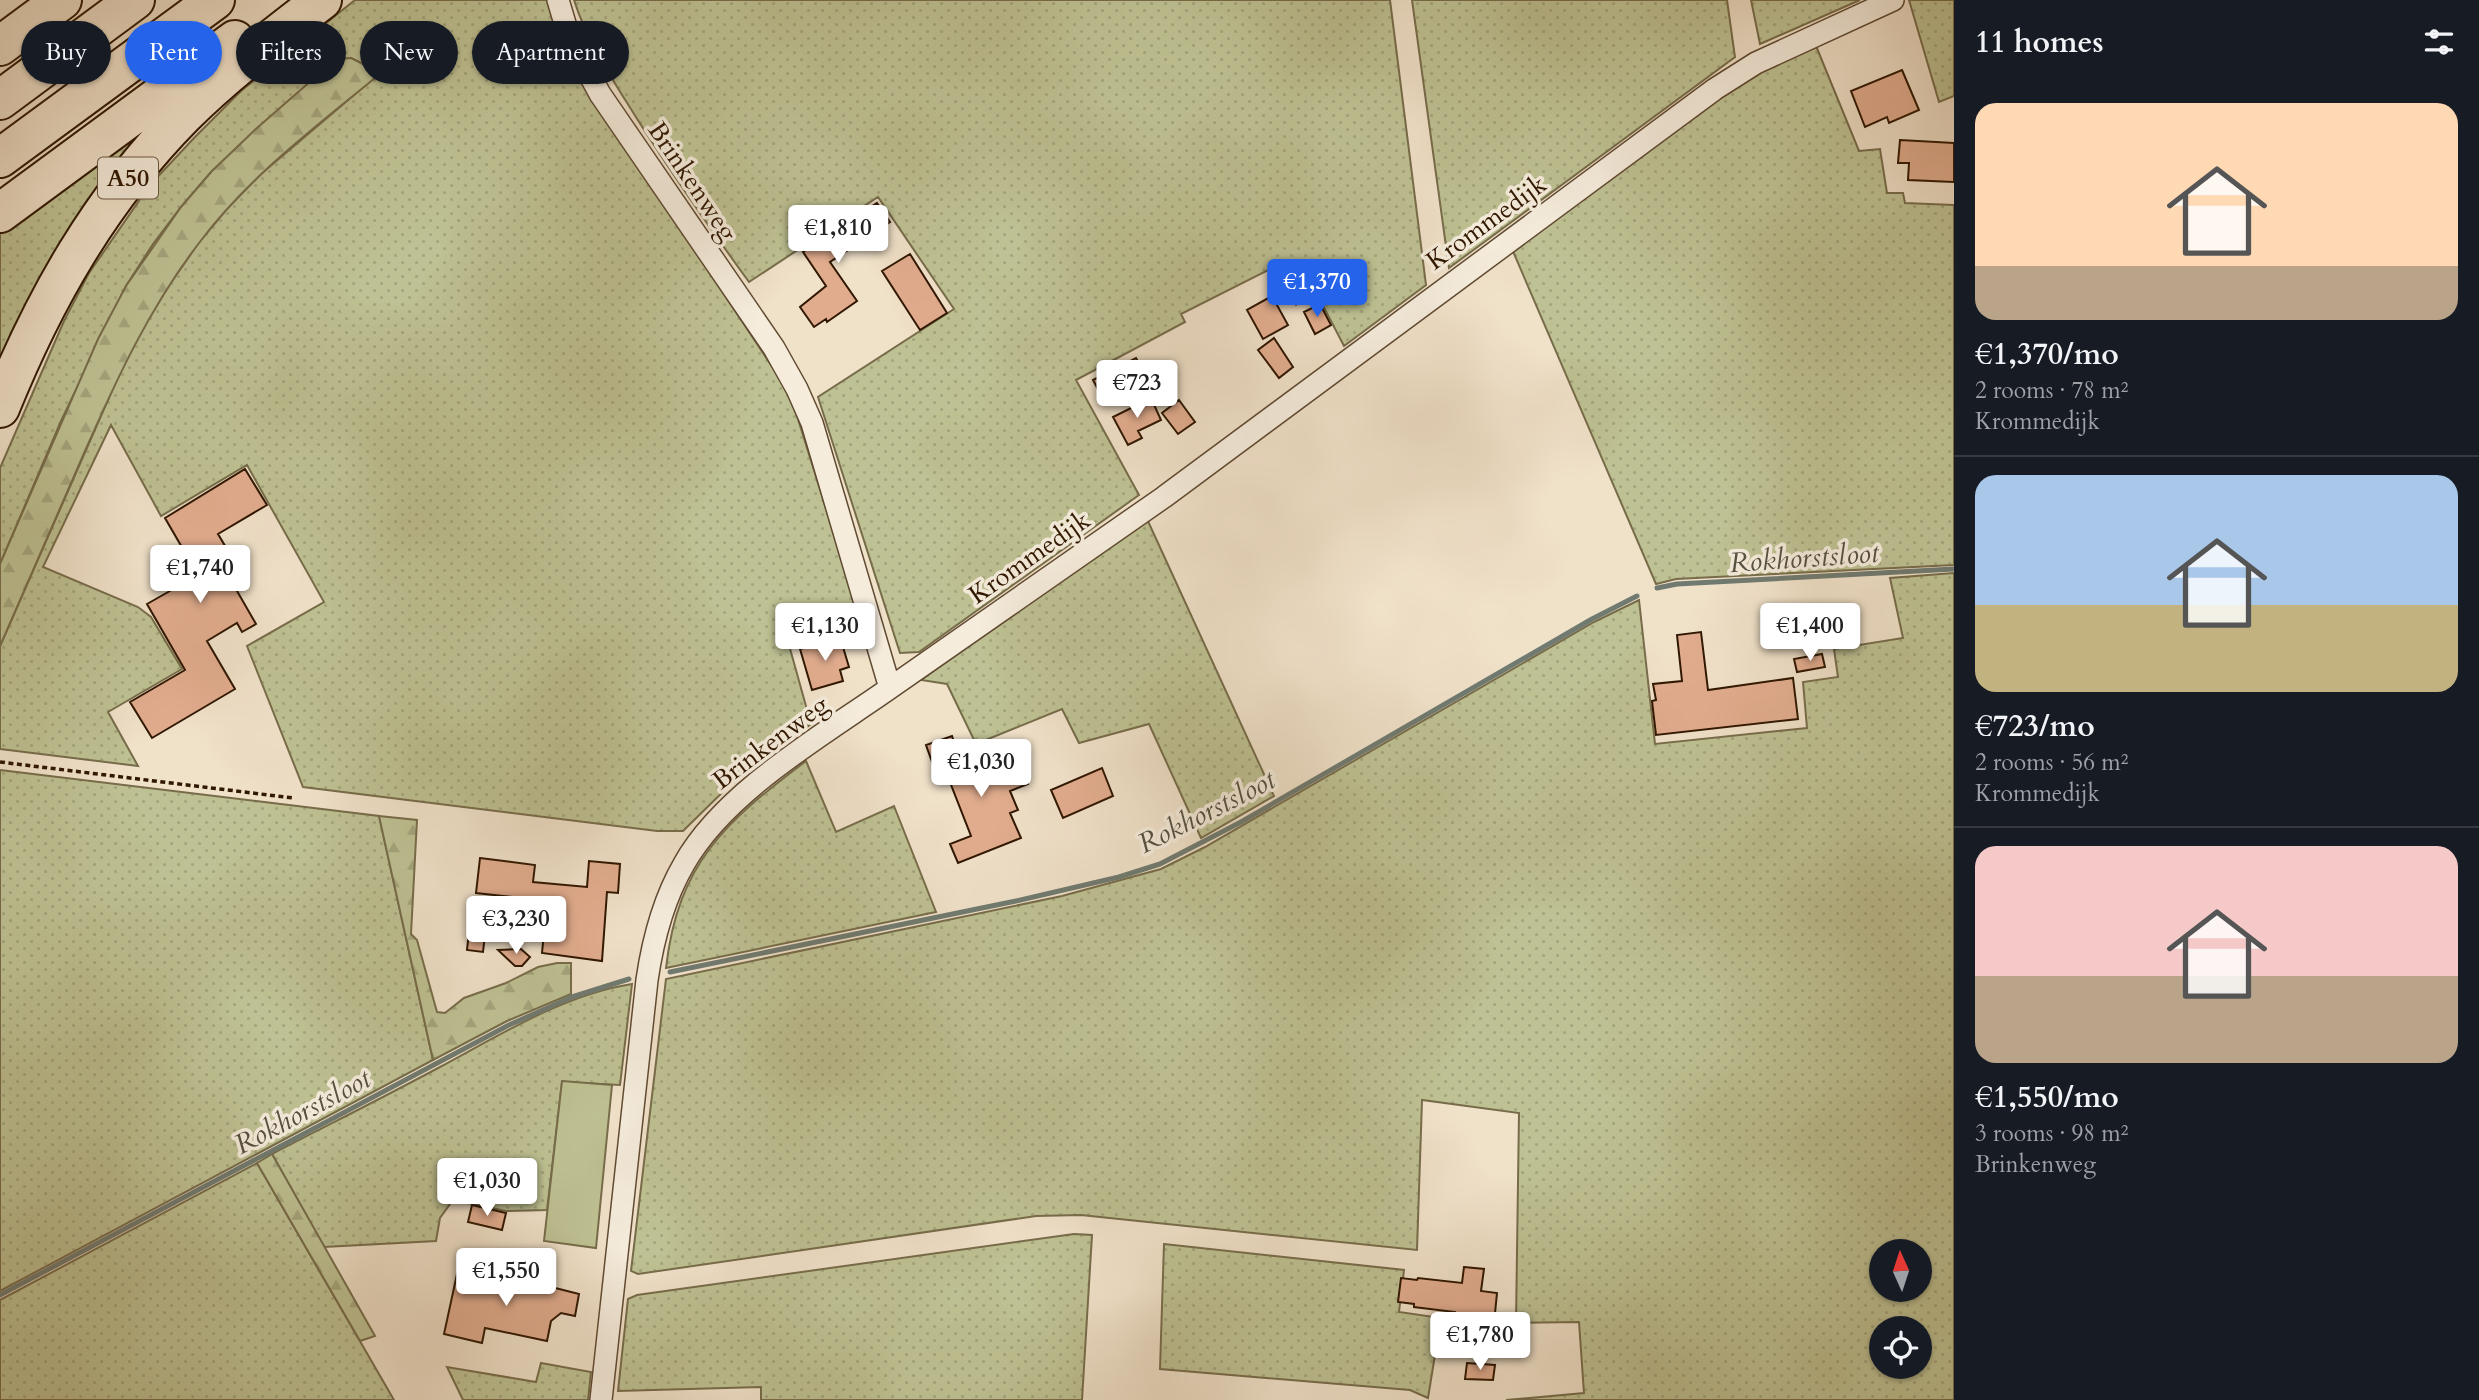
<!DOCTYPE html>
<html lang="en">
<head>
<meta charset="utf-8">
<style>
  body { margin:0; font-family:Cardo,serif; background:#242831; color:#f1f3f6; height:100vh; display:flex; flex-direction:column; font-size:26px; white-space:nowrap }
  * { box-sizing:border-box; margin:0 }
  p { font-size:23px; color:#9ea1a6 }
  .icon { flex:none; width:38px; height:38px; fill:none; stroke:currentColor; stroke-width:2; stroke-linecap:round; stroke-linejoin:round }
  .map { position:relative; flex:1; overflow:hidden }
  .drawer { display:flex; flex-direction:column; background:#171b24; width:525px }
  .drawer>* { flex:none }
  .top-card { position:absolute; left:21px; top:21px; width:665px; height:63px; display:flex; gap:14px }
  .needle { width:46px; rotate:357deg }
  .tools { position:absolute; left:1869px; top:1239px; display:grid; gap:14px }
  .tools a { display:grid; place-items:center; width:63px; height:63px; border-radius:50%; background:#171b24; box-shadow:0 2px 5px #0004; font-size:35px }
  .price { position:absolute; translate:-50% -60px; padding:0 16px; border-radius:7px; background:#fff; color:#222; font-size:23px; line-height:46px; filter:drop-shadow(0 2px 4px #0008) }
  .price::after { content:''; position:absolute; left:50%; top:42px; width:21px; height:16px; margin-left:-10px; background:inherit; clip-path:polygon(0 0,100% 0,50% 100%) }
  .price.active { background:#2563eb; color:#fff }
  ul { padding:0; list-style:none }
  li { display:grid; align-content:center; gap:14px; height:371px; padding:0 21px }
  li+li { border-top:2px solid #363941 }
  li span { display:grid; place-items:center; height:217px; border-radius:21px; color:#555 }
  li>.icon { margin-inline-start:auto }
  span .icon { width:126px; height:126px; fill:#fffc; stroke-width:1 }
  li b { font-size:30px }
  h2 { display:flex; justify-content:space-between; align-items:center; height:84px; padding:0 21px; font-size:30px }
  .tag { padding:0 24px; border-radius:32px; background:#171b24; box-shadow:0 2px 5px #0004; font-size:24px; line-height:63px }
  .tag.active { background:#2563eb; color:#fff }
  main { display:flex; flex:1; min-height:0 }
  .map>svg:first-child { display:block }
</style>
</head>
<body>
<main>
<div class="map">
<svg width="1954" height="1400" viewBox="0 0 1954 1400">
  <defs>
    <pattern id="grass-dots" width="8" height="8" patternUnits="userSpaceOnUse" patternTransform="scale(1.75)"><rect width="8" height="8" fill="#bec193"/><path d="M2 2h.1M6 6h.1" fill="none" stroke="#a4a57d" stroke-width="1.8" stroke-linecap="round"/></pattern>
    <pattern id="forest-firs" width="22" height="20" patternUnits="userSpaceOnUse" patternTransform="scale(1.75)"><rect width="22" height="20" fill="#bec193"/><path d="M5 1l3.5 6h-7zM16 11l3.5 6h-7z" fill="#a4a57d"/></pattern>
  </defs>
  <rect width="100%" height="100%" fill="#f0e1c9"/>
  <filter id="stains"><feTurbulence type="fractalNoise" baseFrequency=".00286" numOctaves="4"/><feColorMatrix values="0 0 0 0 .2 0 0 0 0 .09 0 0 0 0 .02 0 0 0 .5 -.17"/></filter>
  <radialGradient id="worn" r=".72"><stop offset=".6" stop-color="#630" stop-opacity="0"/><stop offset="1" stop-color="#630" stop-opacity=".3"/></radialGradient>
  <!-- grass -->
  <path fill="url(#grass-dots)" stroke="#776c4a" stroke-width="2" fill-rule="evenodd" d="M355 0H548L720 288 783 383 792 400 855 601 851 619 840 629 789 645 811 724 738 777 683 831H657L303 787 247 646 324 602 247 465 161 516 111 425 43 567 138 607 151 617 182 669 108 712 138 766 0 749V646L122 368 146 323 170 284 200 241 227 209 261 174 380 73 351 58 212 171 181 207 153 244 126 286 61 421 0 564V468L64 321 89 273 150 185 194 138 241 91Z
    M574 0H1390L1426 285 1344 346 1317 294 1296 305 1276 266 1181 314 1185 322 1076 380 1139 495 919 652 900 653 818 397 954 309 878 197 749 282C709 227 670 171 634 114 611 77 587 41 574 0Z
    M1412 0H1727L1735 57 1449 268Z
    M1751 0H1860L1760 44Z
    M1909 0H1954V96L1939 102Z
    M1814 41 1859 151 1880 149 1887 193H1903L1905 203 1954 205V565L1676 579 1656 584 1512 249 1718 96Z
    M227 62 0 388V231Z
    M1147 519 1274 796 1201 838 1149 724 1079 743 1062 709 976 744 947 684 921 680Z
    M1954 573V1400H1506L1584 1393 1579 1322 1516 1323 1519 1113 1422 1100 1417 1250 1081 1215 1036 1216 638 1274 631 1271 666 979 1062 896 1161 869 1205 847 1594 622 1639 600 1655 744 1807 728 1803 682 1838 677 1834 649 1903 638 1890 578ZM1881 1251H1920V1290H1881ZM1920 1328V1367H1881V1328Z
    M806 761 836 832 894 806 936 912 666 968C678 863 725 822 806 761Z
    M0 770 379 816 433 1060 0 1291Z
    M632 984 620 1085 562 1082 547 1210 506 1211 453 1200 440 1218 436 1241 324 1247 272 1154C328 1125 384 1097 440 1067 498 1036 565 994 632 984Z
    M257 1163 394 1400H0V1300Z
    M1074 1234 1092 1235 1082 1400H761V1387L618 1391 628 1299 637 1295Z
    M1164 1244 1404 1270 1399 1312 1441 1318 1428 1398 1410 1390 1160 1369Z
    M541 1363 591 1372 588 1400H463L447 1367 536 1382Z"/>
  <!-- forest -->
  <path fill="url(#forest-firs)" stroke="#776c4a" stroke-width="2" d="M351 58 381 73C317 126 249 176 199 243 150 307 117 378 85 451 56 516 28 581 0 646V564L98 339 126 286 181 207 212 171 257 128 336 59Z
    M379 816 417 820 411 934 417 940 437 1012 445 1013 464 998 506 983 538 967 557 963H571V994L507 1021 433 1060Z
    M272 1154 375 1336 360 1341 257 1163Z"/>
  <!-- park -->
  <path fill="#bec193" stroke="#776c4a" stroke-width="2" d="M562 1081 612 1085 596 1248 544 1241Z"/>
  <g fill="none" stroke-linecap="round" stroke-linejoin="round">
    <!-- stream -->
    <path stroke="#707a70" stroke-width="5" d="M1657 588 1677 584 1954 569
      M670 972 1016 901 1119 877 1160 864 1241 822 1592 619 1637 596
      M0 1295 509 1025 572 997 629 979"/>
  </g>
  <!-- building -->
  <path fill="#e1ac8e" stroke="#301700" stroke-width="2" d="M1902 70 1919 110 1889 123 1887 117 1865 127 1851 91Z
    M1900 140 1954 143V182L1908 180 1909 163H1898Z
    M877 203 890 222 830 262 857 301 827 322 826 319 814 327 800 307 826 286 803 252Z
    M910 254 947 313 920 330 882 271Z
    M1272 296 1288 325 1263 339 1247 310Z
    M1320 304 1331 325 1315 334 1304 312Z
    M1274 338 1293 367 1279 378 1258 350Z
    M1136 358 1143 371 1101 395 1093 380Z
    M1151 398 1161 420 1138 431 1142 438 1128 445 1113 417Z
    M1179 400 1195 422 1178 434 1162 413Z
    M245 469 267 505 218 534 239 569 229 577 256 624 242 632 237 623 207 641 235 689 152 738 130 702 185 670 147 604 198 575 165 518Z
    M1701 632 1708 690 1793 678 1798 719 1656 735 1652 701 1656 700 1653 684 1682 681 1677 635Z
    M840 637 849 667 840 670 843 681 812 690 800 649Z
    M1822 654 1825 667 1797 672 1794 659Z
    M952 736 965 774 1016 754 1028 784 1010 791 1018 810 1010 813 1021 838 958 863 950 844 971 836 944 767 935 770 926 745Z
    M1102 768 1113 796 1063 818 1051 790Z
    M480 858 535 865 533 882 587 887 589 861 620 864 618 893 607 892 602 961 542 953 547 901 476 893Z
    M470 923 486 925 483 952 467 950Z
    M521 949 530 957 522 966H515L498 950Z
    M472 1205 506 1213 502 1230 468 1222Z
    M1464 1267 1484 1269 1481 1291 1497 1293 1494 1323 1454 1318 1455 1312 1414 1307V1304L1398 1302 1401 1278 1417 1280 1418 1278 1462 1283Z
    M457 1274 510 1286 512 1277 579 1294 575 1316 561 1313 551 1321 547 1341 485 1328 482 1343 444 1334Z
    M1467 1363 1495 1365 1493 1380 1465 1379Z"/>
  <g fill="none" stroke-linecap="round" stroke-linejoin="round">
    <!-- minor casing -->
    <g stroke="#604a32" stroke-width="24">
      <path id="minor" d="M558 0 569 37 600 94 774 348 797 389 812 423 890 688C823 735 724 792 684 864 663 900 653 939 647 980L601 1400
        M890 688 1164 497 1715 89 1756 63 1893 0"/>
    </g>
    <!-- motorway casing -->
    <g stroke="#301700" stroke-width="42">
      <path id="motorway" d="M0 46 62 0
        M0 100 135 0
        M0 158 215 0
        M0 213 235 40
        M0 408C44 299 100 200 183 116 225 74 274 37 322 0"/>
    </g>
    <!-- path -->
    <path stroke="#301700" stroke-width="3.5" stroke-dasharray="5 3.5" stroke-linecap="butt" d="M0 762 293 798"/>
    <!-- minor -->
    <use href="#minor" stroke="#f5ecdc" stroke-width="21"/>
    <!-- motorway -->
    <use href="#motorway" stroke="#f0e1c9" stroke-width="38"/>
  </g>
  <g text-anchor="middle" stroke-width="7" stroke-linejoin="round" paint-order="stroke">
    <!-- shield labels -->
    <rect fill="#f5ecdc" stroke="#6b5742" stroke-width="2" x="98" y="157.5" width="60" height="41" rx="5"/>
    <g font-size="24" font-weight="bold" fill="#301700">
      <text x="128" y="186">A50</text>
    </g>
    <!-- street labels -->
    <g font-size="26" fill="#301700" stroke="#f5ecdc">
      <text transform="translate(693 181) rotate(56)" y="9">Brinkenweg</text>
      <text transform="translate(1486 222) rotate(-36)" y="9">Krommedijk</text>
      <text transform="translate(1029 557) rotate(-35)" y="9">Krommedijk</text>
      <text transform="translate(770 742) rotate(-37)" y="9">Brinkenweg</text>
    </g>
    <!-- water labels -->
    <g font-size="28" font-style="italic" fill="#555141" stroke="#f5ecdc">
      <text transform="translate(1804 557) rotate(-4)" y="10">Rokhorstsloot</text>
      <text transform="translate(1206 811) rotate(-27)" y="10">Rokhorstsloot</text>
      <text transform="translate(302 1111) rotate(-28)" y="10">Rokhorstsloot</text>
    </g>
  </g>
  <rect width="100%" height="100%" filter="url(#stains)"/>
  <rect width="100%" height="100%" fill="url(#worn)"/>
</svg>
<div class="tools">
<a><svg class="needle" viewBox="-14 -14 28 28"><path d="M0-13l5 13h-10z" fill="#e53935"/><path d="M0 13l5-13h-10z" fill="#9ea1a6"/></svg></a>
<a><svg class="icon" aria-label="locate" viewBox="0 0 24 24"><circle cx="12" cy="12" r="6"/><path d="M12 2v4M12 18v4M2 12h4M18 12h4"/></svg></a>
</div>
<b class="price" style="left:838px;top:265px">€1,810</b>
<b class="price active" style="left:1317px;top:319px">€1,370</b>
<b class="price" style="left:1137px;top:420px">€723</b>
<b class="price" style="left:200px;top:605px">€1,740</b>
<b class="price" style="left:825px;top:663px">€1,130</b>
<b class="price" style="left:1810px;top:663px">€1,400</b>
<b class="price" style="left:981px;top:799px">€1,030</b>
<b class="price" style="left:516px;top:956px">€3,230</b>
<b class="price" style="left:487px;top:1218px">€1,030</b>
<b class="price" style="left:506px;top:1308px">€1,550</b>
<b class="price" style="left:1480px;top:1372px">€1,780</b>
<div class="top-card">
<a class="tag">Buy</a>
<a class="tag active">Rent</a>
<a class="tag">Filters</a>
<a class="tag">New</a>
<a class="tag">Apartment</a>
</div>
</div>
<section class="drawer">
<h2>11 homes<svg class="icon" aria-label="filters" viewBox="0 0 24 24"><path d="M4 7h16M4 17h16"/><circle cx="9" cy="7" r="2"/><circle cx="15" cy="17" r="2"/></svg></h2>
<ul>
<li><span style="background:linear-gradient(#ffd9b3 75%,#b9a48a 0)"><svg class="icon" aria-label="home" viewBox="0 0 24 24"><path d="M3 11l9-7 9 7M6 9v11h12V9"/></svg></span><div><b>€1,370/mo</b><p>2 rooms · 78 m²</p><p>Krommedijk</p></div></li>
<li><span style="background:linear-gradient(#a9c7e8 60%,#c2b280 0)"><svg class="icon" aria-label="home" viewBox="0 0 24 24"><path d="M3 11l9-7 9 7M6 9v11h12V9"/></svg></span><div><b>€723/mo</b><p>2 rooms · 56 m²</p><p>Krommedijk</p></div></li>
<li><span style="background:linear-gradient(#f6c9c9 60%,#b9a48a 0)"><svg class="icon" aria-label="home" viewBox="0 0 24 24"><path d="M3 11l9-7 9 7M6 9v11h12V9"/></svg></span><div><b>€1,550/mo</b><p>3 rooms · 98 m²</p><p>Brinkenweg</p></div></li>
</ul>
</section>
</main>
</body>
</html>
